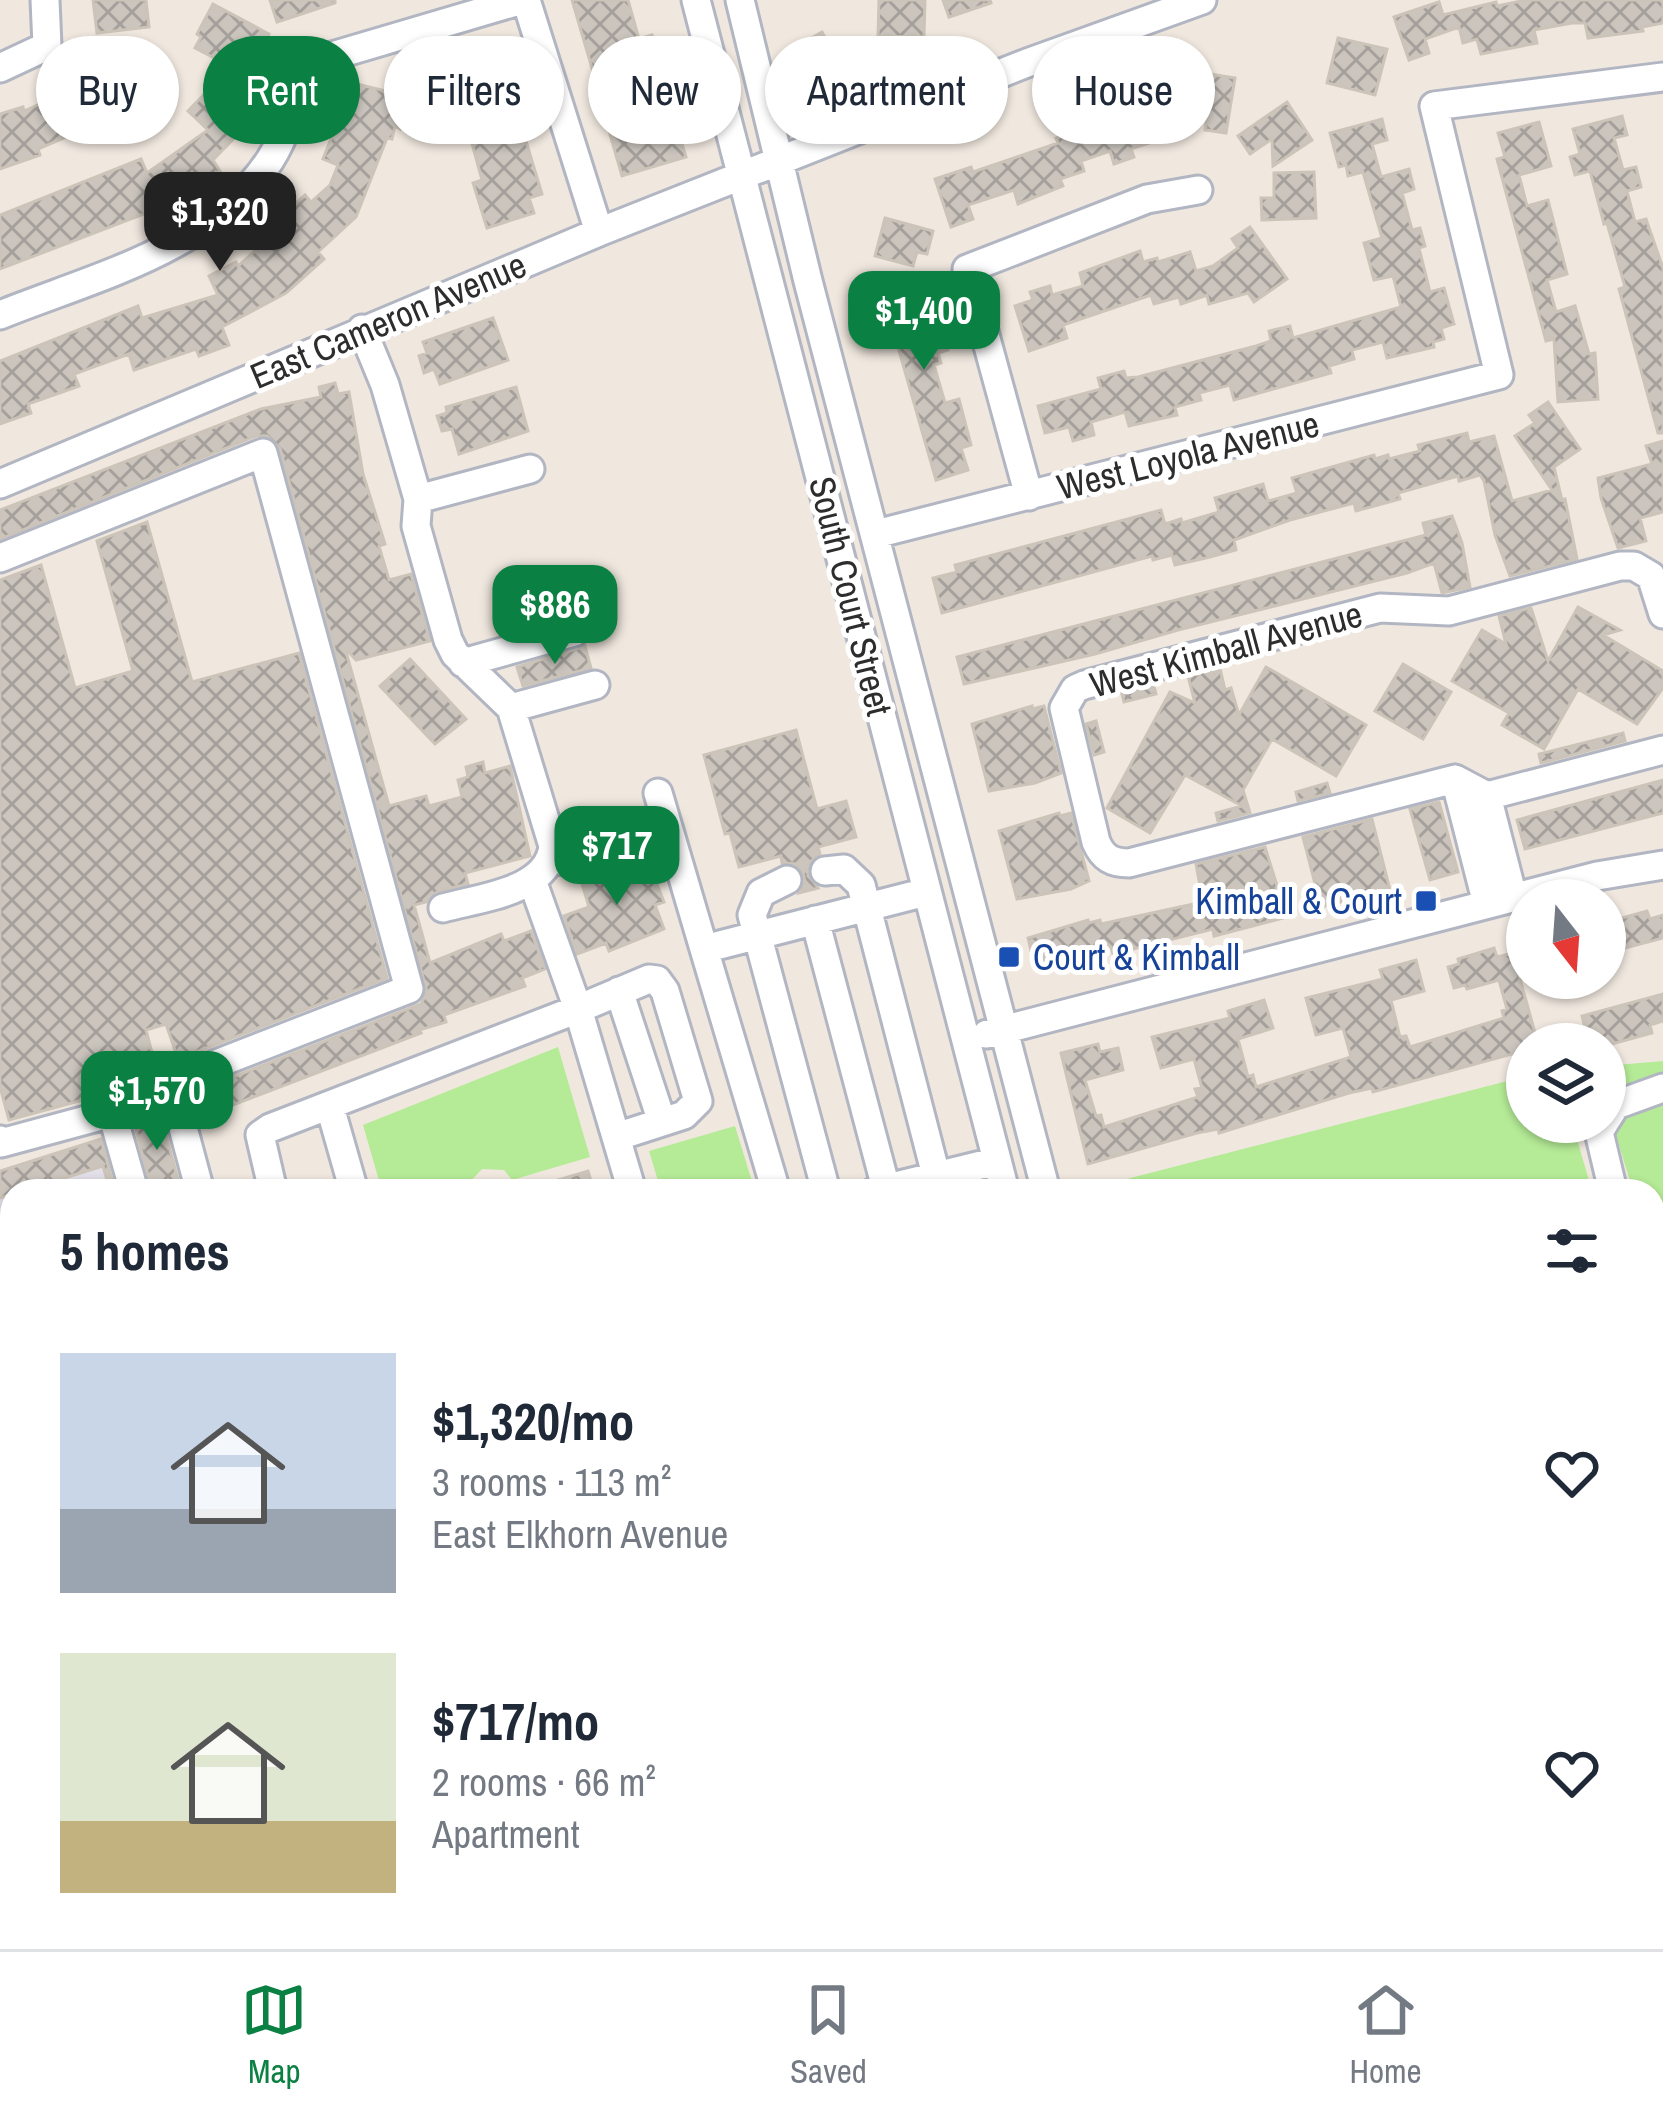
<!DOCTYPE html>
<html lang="en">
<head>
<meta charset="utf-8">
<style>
  body { margin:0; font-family:"Archivo Narrow",sans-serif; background:#f2f2f3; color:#1f2937; height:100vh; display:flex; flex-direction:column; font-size:45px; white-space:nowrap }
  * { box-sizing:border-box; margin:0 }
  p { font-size:39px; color:#747a83 }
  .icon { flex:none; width:66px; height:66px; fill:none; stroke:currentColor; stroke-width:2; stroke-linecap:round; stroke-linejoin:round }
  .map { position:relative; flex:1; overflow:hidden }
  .panel { position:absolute; left:0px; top:1179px; width:1665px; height:771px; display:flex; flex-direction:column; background:#fff; border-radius:36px 36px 0 0; box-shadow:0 3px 9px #0004 }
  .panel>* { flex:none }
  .top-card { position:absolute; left:36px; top:36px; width:1593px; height:108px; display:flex; gap:24px }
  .needle { width:78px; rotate:163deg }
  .fabs { position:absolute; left:1506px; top:879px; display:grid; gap:24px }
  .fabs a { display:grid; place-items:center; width:120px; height:120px; border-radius:50%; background:#fff; box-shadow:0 3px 9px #0004; font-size:60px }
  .price { position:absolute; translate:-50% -102px; padding:0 27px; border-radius:24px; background:#0b8043; color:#fff; font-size:39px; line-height:78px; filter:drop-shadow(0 3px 6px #0008) }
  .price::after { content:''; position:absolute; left:50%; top:72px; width:36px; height:27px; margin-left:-18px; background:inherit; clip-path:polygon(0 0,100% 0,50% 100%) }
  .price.selected { background:#222; color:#fff }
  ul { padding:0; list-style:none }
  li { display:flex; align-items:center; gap:36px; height:300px; padding:0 60px }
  li span { display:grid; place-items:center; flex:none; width:336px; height:240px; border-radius:0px; color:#555 }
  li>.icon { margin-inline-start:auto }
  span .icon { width:144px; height:144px; fill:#fffc; stroke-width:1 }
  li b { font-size:51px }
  h2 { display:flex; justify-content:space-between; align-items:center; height:144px; padding:0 60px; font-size:51px }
  .chip { padding:0 42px; border-radius:54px; background:#fff; box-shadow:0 3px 9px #0004; font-size:42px; line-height:108px }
  .chip.selected { background:#0b8043; color:#fff }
  .tabs { display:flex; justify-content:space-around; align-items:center; height:168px; border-top:3px solid #e0e1e3; background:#fff; font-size:33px; color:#747a83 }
  .tabs a { display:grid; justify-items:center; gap:6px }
  .tabs .selected { color:#0b8043 }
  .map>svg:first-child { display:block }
</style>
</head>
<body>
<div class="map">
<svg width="1663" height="1949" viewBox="0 0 1663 1949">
  <defs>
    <pattern id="building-cross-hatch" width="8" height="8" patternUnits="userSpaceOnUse" patternTransform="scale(3)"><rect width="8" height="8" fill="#cbc5be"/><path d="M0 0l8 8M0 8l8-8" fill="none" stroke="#a5a09b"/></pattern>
  </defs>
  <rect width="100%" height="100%" fill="#f0e8df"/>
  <!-- industrial -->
  <path fill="#e2dfe8" d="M105 1166 111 1191H12V1334L0 1288V1193Z"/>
  <!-- grass -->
  <path fill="#b5eb96" d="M558 1047 590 1157 512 1180 504 1170 482 1169 469 1183V1191H382L363 1125Z
    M1663 1061V1082L1605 1097V1066Z
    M1527 1076V1122H1572L1592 1191H1080Z
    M1663 1104V1289L1653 1256V1191H1633L1615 1132 1622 1115Z
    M735 1126 755 1191H661L649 1151Z"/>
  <!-- building -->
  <path fill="url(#building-cross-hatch)" stroke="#ccc4b8" stroke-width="3" d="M93 0H146L149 27 97 33Z
    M270 0H335V3L277 22Z
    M572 0H628L639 39 652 35 656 49 634 55 652 118 666 114 671 133 678 131 686 157 622 176 609 131 620 128 609 90 599 92Z
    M879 0H925L924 37 878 36Z
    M943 0H990L991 3 949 17Z
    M1526 0H1663V23L1642 27 1643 31 1588 38 1585 23H1572L1534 30 1537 43 1481 54 1477 39 1463 43 1459 27 1425 39 1429 53 1409 60 1394 17 1439 2 1443 15 1496 2 1497 6Z
    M213 4 269 34 254 61 243 55 235 69 195 48 201 37 197 34Z
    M822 32 830 47 812 56 804 42Z
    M1338 38 1387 49 1375 95 1327 83Z
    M496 42 542 194 529 198 534 213 487 228 473 183 482 180 465 118 474 115 456 54Z
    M113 43 153 75 123 111 84 80Z
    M1191 71 1235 78 1226 133 1205 130 1208 112 1183 121Z
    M220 78 249 106 237 119 245 127 213 160 220 171 178 201 0 269V215L141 159 147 173 208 130 188 111Z
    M1162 80 1177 123 1155 130 1158 140 1131 149 1134 157 1114 164 1110 151 1081 161 1084 171 1060 179 1063 186 1018 204 1014 190 968 205 973 219 951 227 935 179 971 167 973 172 1058 143 1056 138 1125 112 1123 105 1145 98 1141 87Z
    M353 83 402 95 398 110 406 113 400 129 395 126 392 139 387 138 356 217 318 252 324 259 286 293 222 327 229 345 199 356 196 349 134 370 129 354 74 374 79 386 28 404 31 413 0 424V361L138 306 142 318 218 295 209 276 236 262 238 266 294 216 288 211 305 195 311 202 330 185 338 165 323 159 334 131 338 133Z
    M71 90 87 128 38 149 40 155 0 169V114L23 107 24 111Z
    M1287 102 1312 140 1273 166 1272 139 1250 154 1238 136Z
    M1622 116 1627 135 1614 138 1623 170 1636 167 1641 187 1627 191 1635 222 1646 219 1663 268V433H1658L1619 289 1625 287 1607 223 1604 224 1590 171 1575 175 1570 157 1580 154 1573 129Z
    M1382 119 1387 140 1372 144 1381 177 1409 169 1414 189 1402 193 1412 230 1420 228 1425 246 1419 248 1430 292 1444 288 1454 324 1441 328 1444 339 1433 342 1434 347 1387 358 1383 342 1352 350 1354 359 1329 366 1331 373 1234 400 1230 385 1199 393 1201 400 1175 407 1177 415 1159 419 1129 426 1125 412 1091 422 1094 435 1073 441 1069 427 1045 433 1038 406 1101 389 1098 378 1124 371 1126 378 1138 377 1256 346 1271 341 1269 331 1290 326 1293 338 1401 307 1393 276 1374 280 1364 243 1382 238 1363 172 1348 176 1346 165 1339 167 1330 133Z
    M1539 122 1551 166 1519 175 1527 206 1548 200 1567 274 1547 280 1556 312 1575 306 1589 354 1595 353 1598 399 1558 402 1554 339 1546 341 1497 159 1505 157 1498 133Z
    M1314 172 1316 218 1262 220 1261 198H1274V173Z
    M885 218 933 231 927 254 917 252 913 266 875 256Z
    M1250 227 1287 279 1254 302 1248 293 1209 304 1207 295 1181 304 1179 297 1154 304 1151 295 1063 325 1067 338 1029 351 1015 306 1033 300 1030 292 1050 286 1052 295 1083 286 1080 273 1140 251 1143 262 1157 258 1158 262 1190 252 1196 271 1213 266 1238 248 1232 239Z
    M911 273 904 301 922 296 930 325 940 322 948 350 938 353 941 363 934 365 945 403 959 399 971 445 961 448 968 470 936 480 892 326 884 328 876 303 869 305 864 286Z
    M493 318 508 360 440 384 434 369 424 373 419 356 427 353 423 342Z
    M335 383 338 394 349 392 363 474 385 544 379 546 389 580 411 574 430 641 356 660 345 648 389 806 426 796 429 806 462 797 458 780 468 777 466 767 483 762 485 773 510 766 530 856 465 873 468 884 438 891 426 902 414 905 430 963 501 934 504 941 531 931 545 969 522 978 525 986 444 1015 446 1022 419 1030 421 1033 199 1118 192 1093 421 1004 427 992 280 448 267 436H256L0 539V510L261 409 321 397 319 387Z
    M516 387 528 431 459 454 452 429 442 431 437 416 447 413 446 407Z
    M1548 402 1580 449 1554 467 1562 500 1565 499 1577 559 1510 576 1495 535 1484 481 1480 475 1459 481 1458 476 1398 493 1400 499 1356 511 1354 503 1290 520 1234 540 1236 550 1206 558 1175 565 1172 555 1153 560 1152 556 942 613 933 578 957 572 955 565 1161 510 1165 524 1181 519 1182 523 1219 512 1215 498 1263 484 1268 501 1297 493 1292 478 1374 455 1375 459 1388 455 1389 459 1420 451 1418 445 1467 433 1469 442 1494 436 1512 501 1552 490 1515 436 1535 423 1529 415Z
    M1663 441V512L1640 518 1646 541 1618 548 1601 498 1598 478 1652 464 1646 446Z
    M1452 516 1462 543 1470 587 1442 593 1434 563 1407 573 1178 630 1095 654 964 684 957 657 1426 535 1423 523Z
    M147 522 192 682 299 653 387 978 178 1059 166 1024 146 1030 156 1068 107 1086 109 1093 9 1120 0 1087V580L41 565 75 688 133 671 97 541Z
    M1578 607 1620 630 1603 635 1663 671V688L1637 724 1578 689 1544 749 1502 725 1509 713 1452 681 1482 630 1506 644 1499 616 1531 608 1548 661Z
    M585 646 591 668 523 686 517 667Z
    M410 659 466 719 435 744 380 686Z
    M1403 664 1451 692 1423 739 1375 711Z
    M1266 667 1366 725 1336 776 1272 739 1243 790 1250 813 1218 821 1216 813 1242 806 1185 775 1150 833 1107 808 1170 692 1195 703 1188 676 1220 668 1225 690 1231 688 1239 715Z
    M1154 686 1156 694 1124 702 1122 694Z
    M1032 706V709L1044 706 1061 773 1035 783 989 791 972 724Z
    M1096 721 1104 752 1094 755 1086 724Z
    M796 730 817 809 846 801 856 837 818 847 820 854 809 863 807 872 818 888 799 893 805 882 803 873 796 864 782 863 781 856 739 867 730 833 725 834 704 755Z
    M1623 733 1625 741 1541 763 1539 754Z
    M1663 780V813L1525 849 1517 820Z
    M1327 783 1330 793 1298 801 1296 792Z
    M1439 802 1458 872 1430 880 1410 809Z
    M1059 813 1060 816 1071 813 1089 881 1071 889 1017 899 999 831Z
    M1372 819 1390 890 1321 907 1303 837Z
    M1265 847 1283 905V918L1214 936 1213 929 1113 954 1111 947 1035 967 1028 938 1088 920 1089 923 1100 920 1101 924 1203 902 1196 864Z
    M647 859 664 902 655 905 664 929 609 951 606 943 577 954 564 916 589 907 580 877Z
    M1647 911 1650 919 1663 915V938L1618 950 1611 921Z
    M1494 948 1497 957 1513 953 1538 1044H1527V1050L1373 1092 1372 1088 1349 1093 1219 1133 1218 1129 1197 1133 1088 1164 1061 1053 1098 1044 1100 1052 1118 1048 1123 1070 1085 1080 1096 1116 1101 1115 1104 1127 1198 1097 1195 1089 1202 1088 1194 1059 1161 1068 1152 1037 1230 1018 1228 1011 1264 1000 1273 1028 1238 1039 1248 1077 1253 1075 1256 1087 1351 1057 1343 1028 1316 1035 1306 998 1383 979 1380 970 1416 960 1424 991 1391 1000 1400 1037 1406 1036 1410 1047 1504 1018 1502 1011 1507 1009 1499 980 1467 989 1465 985 1454 988 1448 967 1459 964 1458 959Z
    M1663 994V1021L1650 1025 1652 1033 1612 1044H1589L1582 1016Z
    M160 1112 181 1191H152L133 1119Z
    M101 1139 115 1191H110L103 1166 0 1198V1171Z
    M588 1171 594 1191H534V1187Z"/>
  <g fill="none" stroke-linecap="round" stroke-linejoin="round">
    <!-- minor casing -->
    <g stroke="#b2b6c2" stroke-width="33">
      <path id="minor" d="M526 0 599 232
        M696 0 1005 1191
        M740 0 808 281 1046 1191
        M0 68 47 46 45 0
        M0 315C94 277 211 250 270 160 288 132 296 96 305 64L522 0
        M362 329 385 385 418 499 416 526 448 640 455 654 511 708 553 846C549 892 478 898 443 908
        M0 484 599 232 1027 63 1202 0
        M1029 496 967 269 1147 199 1198 190
        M418 499 530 469
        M876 534 1499 375 1434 106 1663 77
        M0 558 263 453 409 989 134 1096 112 1113 1 1143 0 1140
        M1663 614 1651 576 1634 566H1620L1449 611 1380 608 1084 685 1075 689 1064 708 1096 842C1103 858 1112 863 1129 863L1455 779 1487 796 1663 750
        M463 663 574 632
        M511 708 595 685
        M1455 779 1487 904
        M658 793 704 949
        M1487 796 1513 897
        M552 859 568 861 640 843
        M825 871 844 869 861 885 936 1175
        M532 880 578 1009 649 979 657 980 665 991 698 1101 684 1115 616 1137
        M787 880 761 893 752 915 826 1191
        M815 920 886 1188
        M619 991 662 1122
        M987 1034 1597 876 1663 865
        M171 1083 200 1191
        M330 1107 354 1191
        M112 1113 134 1191
        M1605 1122 1599 1132 1613 1191
        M1605 1122 1616 1105 1663 1088
        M273 1191 260 1135 270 1128 578 1009 632 1191
        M776 1191 704 949 926 892
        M875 1191 997 1161
        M1653 1288 1663 1322
        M1653 1363 1658 1378
        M0 1765 12 1807
        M51 1938 54 1949
        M625 1938 628 1949
        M1240 1938 1244 1949
        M1567 1938 1581 1949
        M480 1949 518 1938
        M1023 1949 1061 1938"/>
    </g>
    <!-- major casing -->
    <g stroke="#c8c8c8" stroke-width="42">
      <path id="major" d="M1653 1400 1663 1395
        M0 1882 12 1879
        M0 1923 12 1919"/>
    </g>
    <!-- path -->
    <path stroke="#c8c8c8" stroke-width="3" stroke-dasharray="9 6" stroke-linecap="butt" d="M0 1569 12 1619
      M102 1938 106 1949"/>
    <!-- minor -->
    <use href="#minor" stroke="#fff" stroke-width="27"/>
    <!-- major -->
    <use href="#major" stroke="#fed355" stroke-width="36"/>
    <!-- rail -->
    <path stroke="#a0a4b9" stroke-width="6" d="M0 1438 12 1485
      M134 1938 138 1949"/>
  </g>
  <!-- markers -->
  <g fill="#1a4fb4" stroke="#fff" stroke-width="4.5">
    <rect x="1414" y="889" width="24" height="24" rx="6"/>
    <rect x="997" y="945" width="24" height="24" rx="6"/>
  </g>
  <g text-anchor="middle" stroke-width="10" stroke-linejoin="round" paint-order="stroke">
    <!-- street labels -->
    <g font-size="36" fill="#2d2d2d" stroke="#fff">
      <text transform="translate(388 320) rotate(-23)" y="13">East Cameron Avenue</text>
      <text transform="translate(1188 455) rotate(-14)" y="13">West Loyola Avenue</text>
      <text transform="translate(851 596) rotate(76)" y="13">South Court Street</text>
      <text transform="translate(1226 649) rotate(-15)" y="13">West Kimball Avenue</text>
    </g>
    <!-- transit labels -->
    <g font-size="36" fill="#164399" stroke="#fff" text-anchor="end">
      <text x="1402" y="914">Kimball &amp; Court</text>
      <text x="1033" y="970" text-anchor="start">Court &amp; Kimball</text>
    </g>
  </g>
</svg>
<div class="fabs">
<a><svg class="needle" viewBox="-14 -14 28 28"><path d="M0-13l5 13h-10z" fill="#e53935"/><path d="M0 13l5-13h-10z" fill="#747a83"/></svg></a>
<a><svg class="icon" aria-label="layers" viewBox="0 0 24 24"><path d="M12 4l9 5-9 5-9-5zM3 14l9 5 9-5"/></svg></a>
</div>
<b class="price selected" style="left:220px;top:274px">$1,320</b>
<b class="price" style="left:924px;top:373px">$1,400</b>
<b class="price" style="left:555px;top:667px">$886</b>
<b class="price" style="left:617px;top:908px">$717</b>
<b class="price" style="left:157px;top:1153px">$1,570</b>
<div class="top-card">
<a class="chip">Buy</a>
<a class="chip selected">Rent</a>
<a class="chip">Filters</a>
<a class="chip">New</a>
<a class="chip">Apartment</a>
<a class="chip">House</a>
</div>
<section class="panel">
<h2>5 homes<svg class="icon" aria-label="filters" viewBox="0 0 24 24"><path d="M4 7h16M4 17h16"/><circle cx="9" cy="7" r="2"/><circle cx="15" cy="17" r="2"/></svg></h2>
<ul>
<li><span style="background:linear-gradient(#c9d6e8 65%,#9aa5b1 0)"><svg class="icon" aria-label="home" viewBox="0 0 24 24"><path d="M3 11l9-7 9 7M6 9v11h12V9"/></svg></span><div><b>$1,320/mo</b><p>3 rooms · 113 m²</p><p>East Elkhorn Avenue</p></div><svg class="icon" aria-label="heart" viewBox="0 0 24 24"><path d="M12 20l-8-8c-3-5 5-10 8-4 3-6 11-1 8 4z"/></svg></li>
<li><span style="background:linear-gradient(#dfe7d0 70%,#c2b280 0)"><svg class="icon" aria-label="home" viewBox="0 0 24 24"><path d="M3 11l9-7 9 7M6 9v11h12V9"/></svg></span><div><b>$717/mo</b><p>2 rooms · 66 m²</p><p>Apartment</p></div><svg class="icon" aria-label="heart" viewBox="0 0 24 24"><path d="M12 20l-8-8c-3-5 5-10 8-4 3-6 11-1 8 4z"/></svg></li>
</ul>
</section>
</div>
<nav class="tabs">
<a class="selected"><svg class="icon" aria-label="map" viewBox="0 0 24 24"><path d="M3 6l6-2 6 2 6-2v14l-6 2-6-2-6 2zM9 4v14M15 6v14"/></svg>Map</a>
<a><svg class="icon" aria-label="saved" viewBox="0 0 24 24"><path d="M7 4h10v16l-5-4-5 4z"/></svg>Saved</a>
<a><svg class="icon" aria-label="home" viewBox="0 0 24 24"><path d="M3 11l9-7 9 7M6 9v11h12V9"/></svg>Home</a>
</nav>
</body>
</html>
